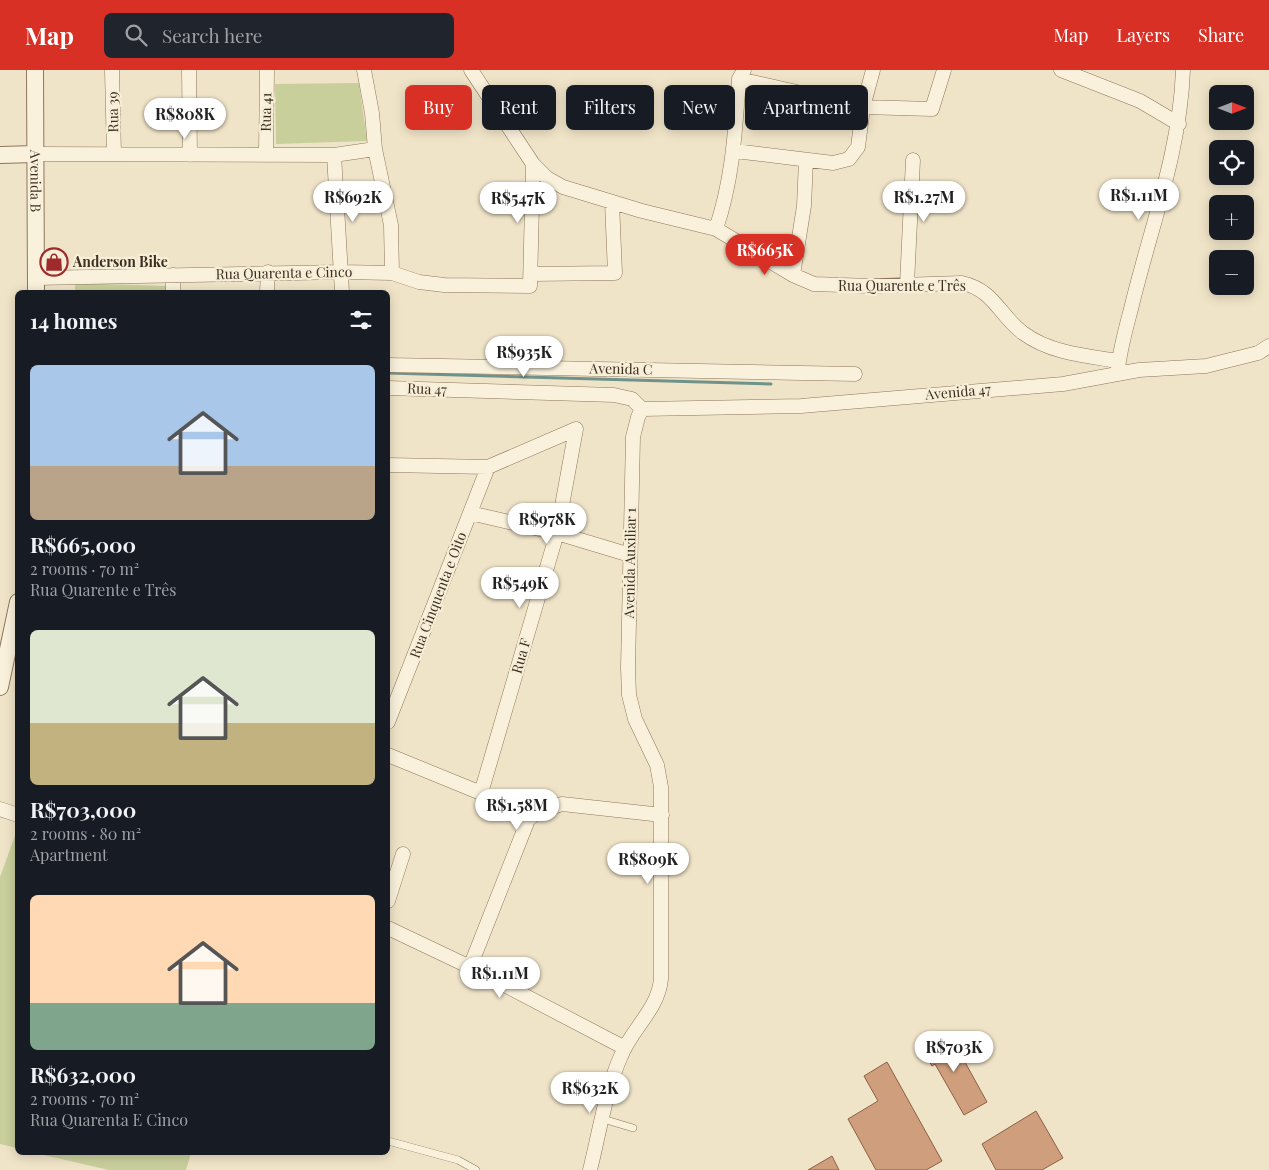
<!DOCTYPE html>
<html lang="en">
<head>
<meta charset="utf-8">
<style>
  body { margin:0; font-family:"Playfair Display",serif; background:#20242c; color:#f1f3f6; height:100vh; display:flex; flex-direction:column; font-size:19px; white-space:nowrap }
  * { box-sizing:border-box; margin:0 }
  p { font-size:16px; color:#9ea1a6 }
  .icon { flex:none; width:28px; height:28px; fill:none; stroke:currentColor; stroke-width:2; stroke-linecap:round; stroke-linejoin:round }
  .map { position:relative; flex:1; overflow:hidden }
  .drawer { position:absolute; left:15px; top:220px; width:375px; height:865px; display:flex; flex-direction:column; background:#171b24; border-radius:8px; box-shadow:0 2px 12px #0003 }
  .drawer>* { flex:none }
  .guide { position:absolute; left:405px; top:15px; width:475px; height:45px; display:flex; gap:10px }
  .needle { width:32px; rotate:90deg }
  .tools { position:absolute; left:1209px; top:15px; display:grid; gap:10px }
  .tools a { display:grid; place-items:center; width:45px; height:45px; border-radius:8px; background:#171b24; box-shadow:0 2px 12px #0003; font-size:25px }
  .price { position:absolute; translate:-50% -42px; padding:0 11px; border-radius:18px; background:#fff; color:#222; font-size:16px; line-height:32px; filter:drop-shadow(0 1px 2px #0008) }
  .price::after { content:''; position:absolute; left:50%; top:30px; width:15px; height:11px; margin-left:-8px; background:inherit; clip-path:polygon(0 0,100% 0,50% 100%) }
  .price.current { background:#d93025; color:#fff }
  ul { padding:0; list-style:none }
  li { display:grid; align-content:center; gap:10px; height:265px; padding:0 15px }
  li span { display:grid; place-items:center; height:155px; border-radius:8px; color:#555 }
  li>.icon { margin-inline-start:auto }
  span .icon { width:90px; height:90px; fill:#fffc; stroke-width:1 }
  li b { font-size:21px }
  h2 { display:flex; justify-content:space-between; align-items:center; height:60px; padding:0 15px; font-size:21px }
  .tag { padding:0 18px; border-radius:8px; background:#171b24; box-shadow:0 2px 12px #0003; font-size:18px; line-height:45px }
  .tag.current { background:#d93025; color:#fff }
  header { display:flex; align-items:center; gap:30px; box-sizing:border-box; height:70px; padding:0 25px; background:#d93025; color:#fff }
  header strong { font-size:24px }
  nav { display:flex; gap:28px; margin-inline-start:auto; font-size:18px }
  .search { width:350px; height:45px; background:#20242c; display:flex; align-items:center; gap:12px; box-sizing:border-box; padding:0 18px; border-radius:8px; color:#9ea1a6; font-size:19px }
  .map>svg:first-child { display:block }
</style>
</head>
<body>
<header>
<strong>Map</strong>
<div class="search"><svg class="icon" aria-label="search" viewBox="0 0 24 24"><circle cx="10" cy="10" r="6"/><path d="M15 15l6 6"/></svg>Search here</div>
<nav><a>Map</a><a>Layers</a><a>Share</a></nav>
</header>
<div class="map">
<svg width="1269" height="1100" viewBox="0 0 1269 1100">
  <rect width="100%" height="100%" fill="#f0e4c8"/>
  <!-- green -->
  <path fill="#c9cf9b" d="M359 13 367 71 276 74 275 14Z
    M75 213 167 216V222H75Z
    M17 760V1078L0 1074V807Z
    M35 1083H191L186 1100H109Z"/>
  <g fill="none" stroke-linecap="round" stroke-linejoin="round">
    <!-- stream -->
    <path stroke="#6f938a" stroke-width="3" d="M388 303 771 314"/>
  </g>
  <!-- building -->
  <path fill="#cf9f7d" stroke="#8d5f41" d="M944 962 958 987 961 985 987 1032 964 1045 935 994 932 996 920 975Z
    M887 992 942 1091 926 1100H876L848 1049 878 1031 864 1006Z
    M1036 1041 1063 1088 1042 1100H996L982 1074Z
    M832 1086 839 1100H808Z"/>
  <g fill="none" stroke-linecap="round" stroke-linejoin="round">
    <!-- service casing -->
    <g stroke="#8d765c" stroke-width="8">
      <path id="service" d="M603 1049 633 1058
        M388 1071 458 1090 476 1100"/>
    </g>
    <!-- minor casing -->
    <g stroke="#8d765c" stroke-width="15">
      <path id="minor" d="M112 0 114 84
        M189 0 190 85
        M364 0 372 43 375 79 391 155 392 203
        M471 0 533 94 547 108 563 117 642 141 716 159 793 205 814 214 870 216 962 213C994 220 999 245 1023 263 1050 283 1086 286 1118 291
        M1061 0 1140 31 1179 54
        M739 9 863 37 932 39 944 0
        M735 81 833 93 849 89 858 77 863 37 873 0
        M36 84 334 85 375 79
        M266 84 267 0
        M334 85 342 222
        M716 159C733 108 735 62 739 9L744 0
        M531 204 615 203 612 132
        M173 205V222
        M793 205 804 136 806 90
        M36 208 342 202 392 203 419 212 444 215 530 216 533 94
        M907 214 913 90
        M267 222 268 202
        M388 295 855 304
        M1118 299C1120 279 1126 258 1131 239 1150 159 1180 83 1183 0
        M388 318 614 325 632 329 642 339
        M642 339 801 336 1063 314 1139 300 1206 296 1258 283 1269 276
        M388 395 488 397 576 359
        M470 443 557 463 630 485
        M388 652 488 397
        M388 685 481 723 528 750 537 742 562 734 662 745
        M481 723 557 463 576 359
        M0 739 18 745
        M388 831 403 784
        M388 858 470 897 625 978
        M470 897 528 750
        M590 1100C599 1064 606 1019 621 986 632 958 658 940 661 909V717L657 695 635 649 629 625 628 598 633 367 638 347 642 339"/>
    </g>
    <!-- tertiary casing -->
    <g stroke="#8d765c" stroke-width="18">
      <g id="tertiary">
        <path id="s1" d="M35 0 36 222"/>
        <path d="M0 85 36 84"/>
        <path d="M0 617 18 532"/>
      </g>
    </g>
    <!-- service -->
    <use href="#service" stroke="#faf1dc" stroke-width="7"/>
    <!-- minor -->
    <use href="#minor" stroke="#faf1dc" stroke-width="14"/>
    <!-- tertiary -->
    <use href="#tertiary" stroke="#faf1dc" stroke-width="16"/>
  </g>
  <!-- icons -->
  <defs>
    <g id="shop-ring" transform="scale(1.4375)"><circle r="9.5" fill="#f7eed8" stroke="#9e2a2b" stroke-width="1.5"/><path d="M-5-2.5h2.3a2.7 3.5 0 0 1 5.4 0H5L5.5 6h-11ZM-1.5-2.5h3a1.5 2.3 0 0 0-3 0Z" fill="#9e2a2b"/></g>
  </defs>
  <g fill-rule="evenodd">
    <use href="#shop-ring" x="54" y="192"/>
  </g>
  <g text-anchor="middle" stroke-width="4.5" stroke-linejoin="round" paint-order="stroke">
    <!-- street labels -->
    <g font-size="14" fill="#3d2e20" stroke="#f7eed8">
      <text transform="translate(113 42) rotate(-91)" y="5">Rua 39</text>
      <text transform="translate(266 42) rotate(-89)" y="5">Rua 41</text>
      <text dy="5" stroke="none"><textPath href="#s1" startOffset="111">Avenida B</textPath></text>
      <text transform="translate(284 203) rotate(-1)" y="5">Rua Quarenta e Cinco</text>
      <text x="902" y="221">Rua Quarente e Três</text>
      <text transform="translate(621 299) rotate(1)" y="5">Avenida C</text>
      <text transform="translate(427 319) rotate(2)" y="5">Rua 47</text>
      <text transform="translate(958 322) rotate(-5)" y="5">Avenida 47</text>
      <text transform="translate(630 493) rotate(-89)" y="5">Avenida Auxiliar 1</text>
      <text transform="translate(438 525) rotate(-69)" y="5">Rua Cinquenta e Oito</text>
      <text transform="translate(521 586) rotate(-74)" y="5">Rua F</text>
    </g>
    <!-- poi labels -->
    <g font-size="14" font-weight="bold" fill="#3d2e20" stroke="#f7eed8" text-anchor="start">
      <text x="73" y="197">Anderson Bike</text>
    </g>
  </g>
</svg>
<div class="tools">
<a><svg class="needle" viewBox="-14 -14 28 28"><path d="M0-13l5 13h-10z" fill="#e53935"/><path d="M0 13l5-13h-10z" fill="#9ea1a6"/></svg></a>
<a><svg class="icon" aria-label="locate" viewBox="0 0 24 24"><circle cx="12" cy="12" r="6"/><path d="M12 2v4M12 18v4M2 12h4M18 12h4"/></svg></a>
<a>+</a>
<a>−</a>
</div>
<b class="price" style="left:185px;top:70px">R$808K</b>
<b class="price" style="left:1139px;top:151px">R$1.11M</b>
<b class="price" style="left:353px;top:153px">R$692K</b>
<b class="price" style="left:924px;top:153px">R$1.27M</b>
<b class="price" style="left:518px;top:154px">R$547K</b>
<b class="price current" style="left:765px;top:206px">R$665K</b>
<b class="price" style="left:524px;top:308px">R$935K</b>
<b class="price" style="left:547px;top:475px">R$978K</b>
<b class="price" style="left:520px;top:539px">R$549K</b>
<b class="price" style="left:517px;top:761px">R$1.58M</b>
<b class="price" style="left:648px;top:815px">R$809K</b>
<b class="price" style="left:500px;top:929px">R$1.11M</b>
<b class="price" style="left:954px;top:1003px">R$703K</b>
<b class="price" style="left:590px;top:1044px">R$632K</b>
<div class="guide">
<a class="tag current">Buy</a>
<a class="tag">Rent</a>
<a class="tag">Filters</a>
<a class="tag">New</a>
<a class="tag">Apartment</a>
</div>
<section class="drawer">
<h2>14 homes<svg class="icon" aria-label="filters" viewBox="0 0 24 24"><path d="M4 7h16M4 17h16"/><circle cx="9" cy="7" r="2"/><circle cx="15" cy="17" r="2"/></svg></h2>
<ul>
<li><span style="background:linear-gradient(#a9c7e8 65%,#b9a48a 0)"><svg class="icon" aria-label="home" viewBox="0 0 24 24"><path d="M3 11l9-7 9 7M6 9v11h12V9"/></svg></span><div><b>R$665,000</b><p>2 rooms · 70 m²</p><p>Rua Quarente e Três</p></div></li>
<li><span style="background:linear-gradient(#dfe7d0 60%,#c2b280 0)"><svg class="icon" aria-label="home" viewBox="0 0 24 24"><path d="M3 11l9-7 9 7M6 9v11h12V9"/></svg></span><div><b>R$703,000</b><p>2 rooms · 80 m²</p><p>Apartment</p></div></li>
<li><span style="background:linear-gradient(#ffd9b3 70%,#7fa58c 0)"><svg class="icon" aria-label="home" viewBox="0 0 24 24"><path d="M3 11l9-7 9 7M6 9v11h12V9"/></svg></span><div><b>R$632,000</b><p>2 rooms · 70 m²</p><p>Rua Quarenta E Cinco</p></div></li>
</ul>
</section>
</div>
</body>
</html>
